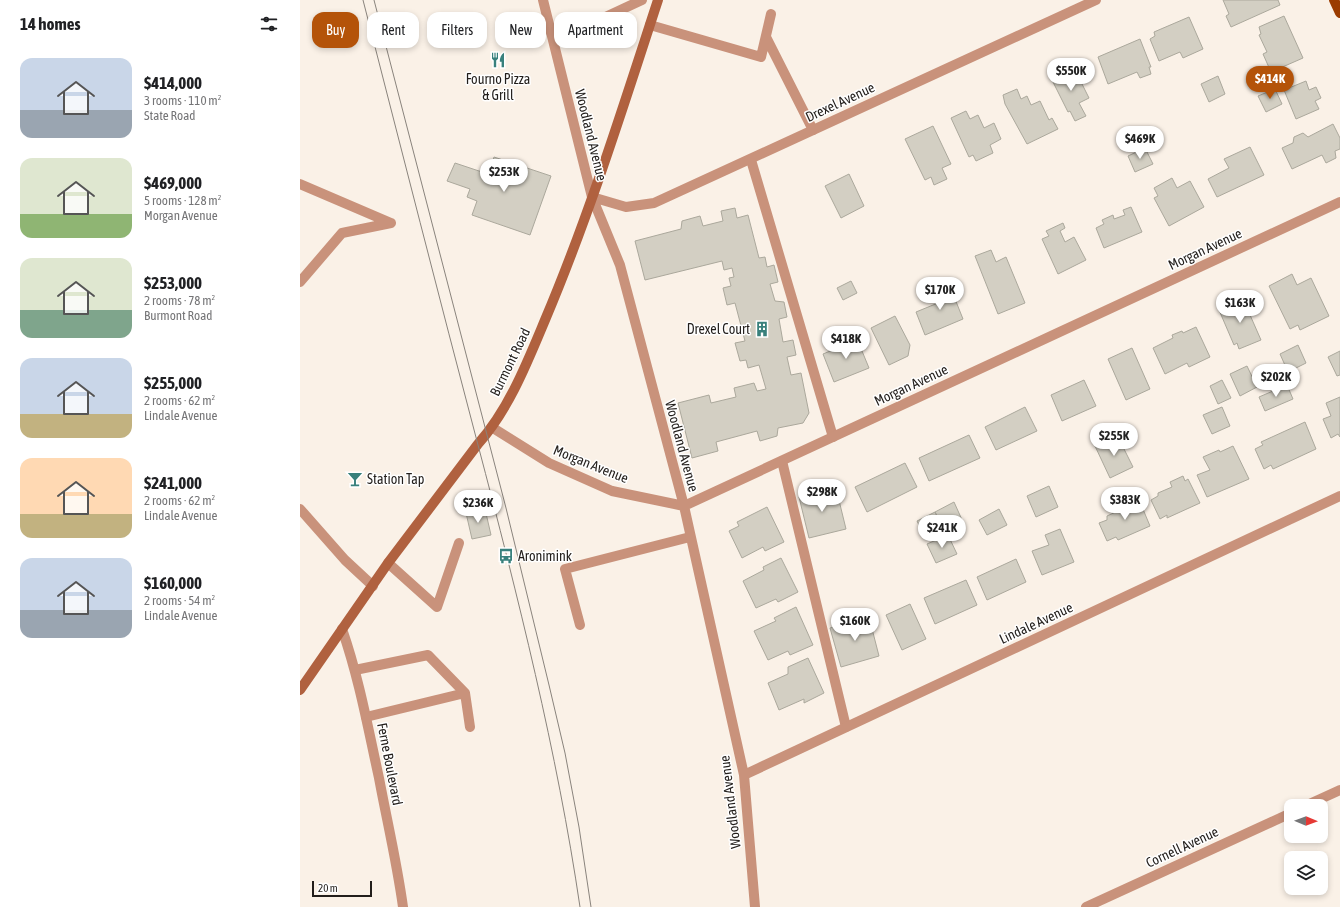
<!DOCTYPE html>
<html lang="en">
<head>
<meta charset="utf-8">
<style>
  body { margin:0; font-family:"Asap Condensed",sans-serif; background:#f2f2f2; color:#202124; height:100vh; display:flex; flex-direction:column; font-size:15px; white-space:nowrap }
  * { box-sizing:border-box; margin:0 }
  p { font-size:13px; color:#757577 }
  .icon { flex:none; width:22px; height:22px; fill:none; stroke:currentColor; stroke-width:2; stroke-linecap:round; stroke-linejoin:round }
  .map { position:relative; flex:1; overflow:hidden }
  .side { display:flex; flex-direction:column; background:#fff; width:300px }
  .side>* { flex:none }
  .top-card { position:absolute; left:12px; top:12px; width:380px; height:36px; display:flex; gap:8px }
  .needle { width:26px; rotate:91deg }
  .fabs { position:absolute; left:984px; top:799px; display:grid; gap:8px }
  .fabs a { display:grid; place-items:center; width:44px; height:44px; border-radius:8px; background:#fff; box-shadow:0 2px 6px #0003; font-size:20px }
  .scale { position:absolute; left:12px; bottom:10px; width:60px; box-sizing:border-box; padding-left:4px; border:2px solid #221e1b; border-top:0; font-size:11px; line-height:14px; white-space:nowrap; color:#221e1b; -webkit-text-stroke:3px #fff; paint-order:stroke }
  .price { position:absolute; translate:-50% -34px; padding:0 9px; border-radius:14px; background:#fff; color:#222; font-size:13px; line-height:26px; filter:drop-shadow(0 1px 2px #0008) }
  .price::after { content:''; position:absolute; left:50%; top:24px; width:12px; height:9px; margin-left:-6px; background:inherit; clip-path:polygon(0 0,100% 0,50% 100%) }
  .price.active { background:#b45309; color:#fff }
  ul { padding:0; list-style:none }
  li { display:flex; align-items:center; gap:12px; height:100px; padding:0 20px }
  li span { display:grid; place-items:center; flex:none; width:112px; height:80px; border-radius:12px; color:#555 }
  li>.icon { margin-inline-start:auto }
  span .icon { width:48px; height:48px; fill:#fffc; stroke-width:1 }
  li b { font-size:17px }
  h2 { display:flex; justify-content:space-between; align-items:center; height:48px; padding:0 20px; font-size:17px }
  .chip { padding:0 14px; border-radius:12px; background:#fff; box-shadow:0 2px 6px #0003; font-size:14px; line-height:36px }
  .chip.active { background:#b45309; color:#fff }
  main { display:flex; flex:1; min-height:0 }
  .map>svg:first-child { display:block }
</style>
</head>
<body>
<main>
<section class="side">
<h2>14 homes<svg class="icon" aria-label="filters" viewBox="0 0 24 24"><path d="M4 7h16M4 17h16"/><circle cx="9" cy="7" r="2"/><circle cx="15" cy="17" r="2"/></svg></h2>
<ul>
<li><span style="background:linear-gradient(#c9d6e8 65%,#9aa5b1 0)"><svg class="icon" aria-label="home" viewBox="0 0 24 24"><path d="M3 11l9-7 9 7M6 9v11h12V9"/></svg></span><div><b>$414,000</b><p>3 rooms · 110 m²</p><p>State Road</p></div></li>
<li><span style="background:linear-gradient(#dfe7d0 70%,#8fb573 0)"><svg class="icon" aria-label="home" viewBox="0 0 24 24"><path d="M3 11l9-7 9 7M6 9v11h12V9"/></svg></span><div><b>$469,000</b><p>5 rooms · 128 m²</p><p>Morgan Avenue</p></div></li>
<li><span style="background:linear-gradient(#dfe7d0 65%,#7fa58c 0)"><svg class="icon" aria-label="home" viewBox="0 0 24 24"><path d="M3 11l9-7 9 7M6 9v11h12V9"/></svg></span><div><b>$253,000</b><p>2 rooms · 78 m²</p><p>Burmont Road</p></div></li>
<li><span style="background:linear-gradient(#c9d6e8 70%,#c2b280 0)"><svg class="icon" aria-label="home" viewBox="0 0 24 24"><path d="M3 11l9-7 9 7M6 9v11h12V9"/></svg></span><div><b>$255,000</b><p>2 rooms · 62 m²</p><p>Lindale Avenue</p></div></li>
<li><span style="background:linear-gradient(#ffd9b3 70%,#c2b280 0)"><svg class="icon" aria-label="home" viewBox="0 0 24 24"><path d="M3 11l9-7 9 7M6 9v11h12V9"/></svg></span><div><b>$241,000</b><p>2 rooms · 62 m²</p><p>Lindale Avenue</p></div></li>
<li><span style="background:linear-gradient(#c9d6e8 65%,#9aa5b1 0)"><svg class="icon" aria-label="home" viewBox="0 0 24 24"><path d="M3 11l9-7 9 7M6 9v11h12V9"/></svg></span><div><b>$160,000</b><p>2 rooms · 54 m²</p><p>Lindale Avenue</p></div></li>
</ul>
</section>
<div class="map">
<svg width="1040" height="907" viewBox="0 0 1040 907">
  <rect width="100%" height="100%" fill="#faf1e7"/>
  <!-- building -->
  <path fill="#d3cfc3" stroke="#aba89c" d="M923 0H978L980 5 931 27 926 16 929 14Z
    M984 16 1003 58 971 72 963 54 967 52 959 35 961 34 959 27Z
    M889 17 903 49 883 58 880 52 859 61 850 39 855 36 854 32Z
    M840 39 851 67H849L851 74 840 78 837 72 808 84 798 57Z
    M765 66 770 75 776 72 789 98 779 103 786 116 775 121 770 111 768 112 752 80 761 75 758 70Z
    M918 76 925 94 909 102 901 84Z
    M1006 81 1009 90 1016 87 1021 98 1015 101 1019 109 996 119 984 90Z
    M717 89 721 99 727 96 731 105 740 101 749 120 752 118 758 129 727 144 705 104 703 95Z
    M975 89 982 104 966 112 958 96Z
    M666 111 670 119 678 115 684 128 694 123 701 139 690 145 693 153 676 161 673 155 669 157 651 118Z
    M1033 124 1040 138V149L1035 151 1036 158 1026 163 1022 155 992 169 982 148 993 143 994 137 1003 133 1008 137Z
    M633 126 651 164 642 168 647 179 634 185 631 177 625 180 605 139Z
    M950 147 964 175 917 197 908 179 929 168 924 159Z
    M845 148 853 164 835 172 828 156Z
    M194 157 251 176 230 235 172 215 177 201 167 197 170 189 147 181 155 163 188 174Z
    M549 174 564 206 541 218 525 186Z
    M872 178 877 188 890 181 904 207 869 226 854 198 858 196 854 188Z
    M831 207 842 232 804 248 796 228 804 224 802 220 813 215 814 219 825 215 823 210Z
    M435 208 437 218 448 215 459 258 465 257 467 267 474 265 478 282 470 284 475 301 484 302 487 317 479 319 483 342 493 340 496 355 487 357 491 375 501 373 509 413 503 423 478 428 477 436 460 441 457 431 416 442 418 451 392 458 378 403 409 395 411 403 436 397 434 388 454 383 457 391 466 389 459 365 448 368 446 360 440 361 435 343 445 341 435 303 427 305 423 288 431 286 429 278 434 277 432 268 424 270 422 261 345 280 335 241 381 229 382 221 400 216 403 226 423 221 421 211Z
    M763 223 765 228 760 231 765 242 774 237 786 260 758 274 742 239 749 236 746 231Z
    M691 250 696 262 706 257 725 303 698 314 675 256Z
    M992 274 997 285 1011 278 1029 316 1000 330 998 325 990 329 969 286Z
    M551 281 557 293 543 300 537 288Z
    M649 284 663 319 625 335 616 312 638 303 632 290Z
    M943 299 961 340 939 349 937 343 934 345 919 310Z
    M595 316 610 345 608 356 589 365 571 328Z
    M896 327 910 357 889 367 887 363 865 374 853 348 873 338 872 335 882 331 883 333Z
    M555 334 569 368 534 382 523 354 547 344 544 338Z
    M998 345 1006 363 988 372 980 354Z
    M832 348 850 389 826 400 808 359Z
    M1040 351V375L1037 376 1028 357Z
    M947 366 957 387 940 396 930 374Z
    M784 380 796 406 762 421 751 395Z
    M922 380 931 398 918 404 910 386Z
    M987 385 993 399 965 411 959 397Z
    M1040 397V437L1038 434 1031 438 1023 419 1031 416 1026 403Z
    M725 407 737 431 696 450 685 427Z
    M922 407 930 426 912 434 903 415Z
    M1005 422 1016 449 973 469 971 465 964 469 955 449 963 445 961 442Z
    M669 435 680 458 629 481 619 458Z
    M817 435 833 467 810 478 795 446Z
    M933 446 949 479 907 497 897 475 910 470 903 457 919 450 920 452Z
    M605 463 617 487 567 512 555 487Z
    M883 476 885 481 888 479 900 503 867 518V515L860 519 851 500 858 496V493L872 487 870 482Z
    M749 486 758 507 736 517 727 496Z
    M536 488 546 529 509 538 499 497Z
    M831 499 834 505 840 502 850 526 818 540 816 537 807 541 799 523 807 520V516L820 510 818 505Z
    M654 502 663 522 644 530 635 512Z
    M467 507 484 542 465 551 463 547 442 558 429 531 439 526 437 522Z
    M185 509 191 535 172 539 166 513Z
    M699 509 707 525 687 535 679 520Z
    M635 512 644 530 626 539 617 521Z
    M760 529 774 562 742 575 732 551 749 545 745 535Z
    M648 535 657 554 636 563 627 544Z
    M481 558 498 592 478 602 476 599 456 608 443 581 464 570 463 567Z
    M716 559 726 582 687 600 677 577Z
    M666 580 677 605 635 624 624 598Z
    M610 604 626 639 602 650 586 615Z
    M496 607 513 645 490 655 488 651 468 660 454 631 476 621 474 618Z
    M569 617 579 656 541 667 530 628Z
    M508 658 524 693 504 703V699L479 710 468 683 488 674V667Z"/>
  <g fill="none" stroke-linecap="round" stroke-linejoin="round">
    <!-- lane -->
    <path stroke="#c9927b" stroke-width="10" d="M350 25 461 57 471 14
      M251 32 299 20 342 0
      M466 37 513 130
      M451 160 533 437
      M0 184 91 223
      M0 282 42 233 91 223
      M482 461 546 727
      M88 563 137 607 159 543
      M280 625 265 569 390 537
      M55 670 128 655 165 693 170 727
      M66 717 165 693"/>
    <!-- street -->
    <path stroke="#c9927b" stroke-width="10" d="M243 0 292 197 320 265 384 506 444 775 455 907
      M292 197 326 207 354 203 796 0
      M193 428 249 463 312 491 384 506 1040 202
      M0 509 45 560 73 586
      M42 629C59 678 68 728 79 778 87 821 97 863 103 907
      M444 775 1040 496
      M1005 806 1040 790
      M786 907 991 813"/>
    <!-- secondary -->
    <path stroke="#b0613f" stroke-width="10" d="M0 690 88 563 178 444C209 409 227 363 245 320 289 216 323 107 358 0"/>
    <!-- primary -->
    <path stroke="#9b3c00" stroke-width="10" d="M1034 0 1040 13"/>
    <!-- tram -->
    <path stroke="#89837c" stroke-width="1" d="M63 0C101 148 139 297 178 445 218 597 257 751 280 907
      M74 0 206 508 249 685 265 753 279 827 291 907"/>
  </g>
  <!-- icons -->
  <defs>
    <g id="restaurant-bare" transform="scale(1.2)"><path d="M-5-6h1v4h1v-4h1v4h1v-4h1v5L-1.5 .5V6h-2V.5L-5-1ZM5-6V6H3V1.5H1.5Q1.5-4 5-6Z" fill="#38807c" stroke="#fff" stroke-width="2.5" paint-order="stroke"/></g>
    <g id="building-bare" transform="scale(1.2)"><path d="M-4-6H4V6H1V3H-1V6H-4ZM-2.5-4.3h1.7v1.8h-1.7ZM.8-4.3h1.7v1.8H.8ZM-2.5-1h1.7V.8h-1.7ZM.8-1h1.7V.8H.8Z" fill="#38807c" stroke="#fff" stroke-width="2.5" paint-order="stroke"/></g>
    <g id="bar-bare" transform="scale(1.2)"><path d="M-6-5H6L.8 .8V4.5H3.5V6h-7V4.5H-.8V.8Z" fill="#38807c" stroke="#fff" stroke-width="2.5" paint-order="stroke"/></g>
    <g id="bus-bare" transform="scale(1.2)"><path d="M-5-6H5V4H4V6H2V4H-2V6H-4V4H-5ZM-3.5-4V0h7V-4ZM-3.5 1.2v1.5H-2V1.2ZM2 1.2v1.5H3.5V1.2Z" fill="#38807c" stroke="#fff" stroke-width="2.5" paint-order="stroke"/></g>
  </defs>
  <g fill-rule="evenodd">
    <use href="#restaurant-bare" x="198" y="60"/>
    <use href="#building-bare" x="462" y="329"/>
    <use href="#bar-bare" x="55" y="479"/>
    <use href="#bus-bare" x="206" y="556"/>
  </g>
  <g text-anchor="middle" stroke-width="3" stroke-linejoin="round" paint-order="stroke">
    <!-- poi labels -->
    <g font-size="14" fill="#221e1b" stroke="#fff" text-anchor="start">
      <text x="198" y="84" text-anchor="middle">Fourno Pizza<tspan x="198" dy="16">&amp; Grill</tspan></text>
      <text x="450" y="334" text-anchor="end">Drexel Court</text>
      <text x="67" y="484">Station Tap</text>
      <text x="218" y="561">Aronimink</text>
    </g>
    <!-- street labels -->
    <g font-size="14" fill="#221e1b" stroke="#fff">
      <text transform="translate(540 102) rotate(-25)" y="5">Drexel Avenue</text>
      <text transform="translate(291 135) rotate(76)" y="5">Woodland Avenue</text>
      <text transform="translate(905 249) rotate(-25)" y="5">Morgan Avenue</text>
      <text transform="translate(210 362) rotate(-64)" y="5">Burmont Road</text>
      <text transform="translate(611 385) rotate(-25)" y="5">Morgan Avenue</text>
      <text transform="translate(382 446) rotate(75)" y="5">Woodland Avenue</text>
      <text transform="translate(291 464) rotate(22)" y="5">Morgan Avenue</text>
      <text transform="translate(736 623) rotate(-25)" y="5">Lindale Avenue</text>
      <text transform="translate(90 764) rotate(79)" y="5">Ferne Boulevard</text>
      <text transform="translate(430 802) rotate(-97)" y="5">Woodland Avenue</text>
      <text transform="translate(882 847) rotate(-25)" y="5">Cornell Avenue</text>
    </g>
  </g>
</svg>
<div class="fabs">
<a><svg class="needle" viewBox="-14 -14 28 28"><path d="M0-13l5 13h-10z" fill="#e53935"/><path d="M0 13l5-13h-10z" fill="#757577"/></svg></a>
<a><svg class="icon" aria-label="layers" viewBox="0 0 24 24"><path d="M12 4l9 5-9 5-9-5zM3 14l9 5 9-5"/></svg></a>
</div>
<div class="scale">20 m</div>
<b class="price" style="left:771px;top:92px">$550K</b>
<b class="price active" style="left:970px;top:100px">$414K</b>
<b class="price" style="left:840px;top:160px">$469K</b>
<b class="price" style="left:204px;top:193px">$253K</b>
<b class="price" style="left:640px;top:311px">$170K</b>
<b class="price" style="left:940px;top:324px">$163K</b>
<b class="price" style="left:546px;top:360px">$418K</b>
<b class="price" style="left:976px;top:398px">$202K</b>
<b class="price" style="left:814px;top:457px">$255K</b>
<b class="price" style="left:522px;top:513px">$298K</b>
<b class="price" style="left:825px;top:521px">$383K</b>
<b class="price" style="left:178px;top:524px">$236K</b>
<b class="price" style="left:642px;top:549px">$241K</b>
<b class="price" style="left:555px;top:642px">$160K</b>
<div class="top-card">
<a class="chip active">Buy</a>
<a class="chip">Rent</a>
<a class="chip">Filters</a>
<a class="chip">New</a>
<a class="chip">Apartment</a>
</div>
</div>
</main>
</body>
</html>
